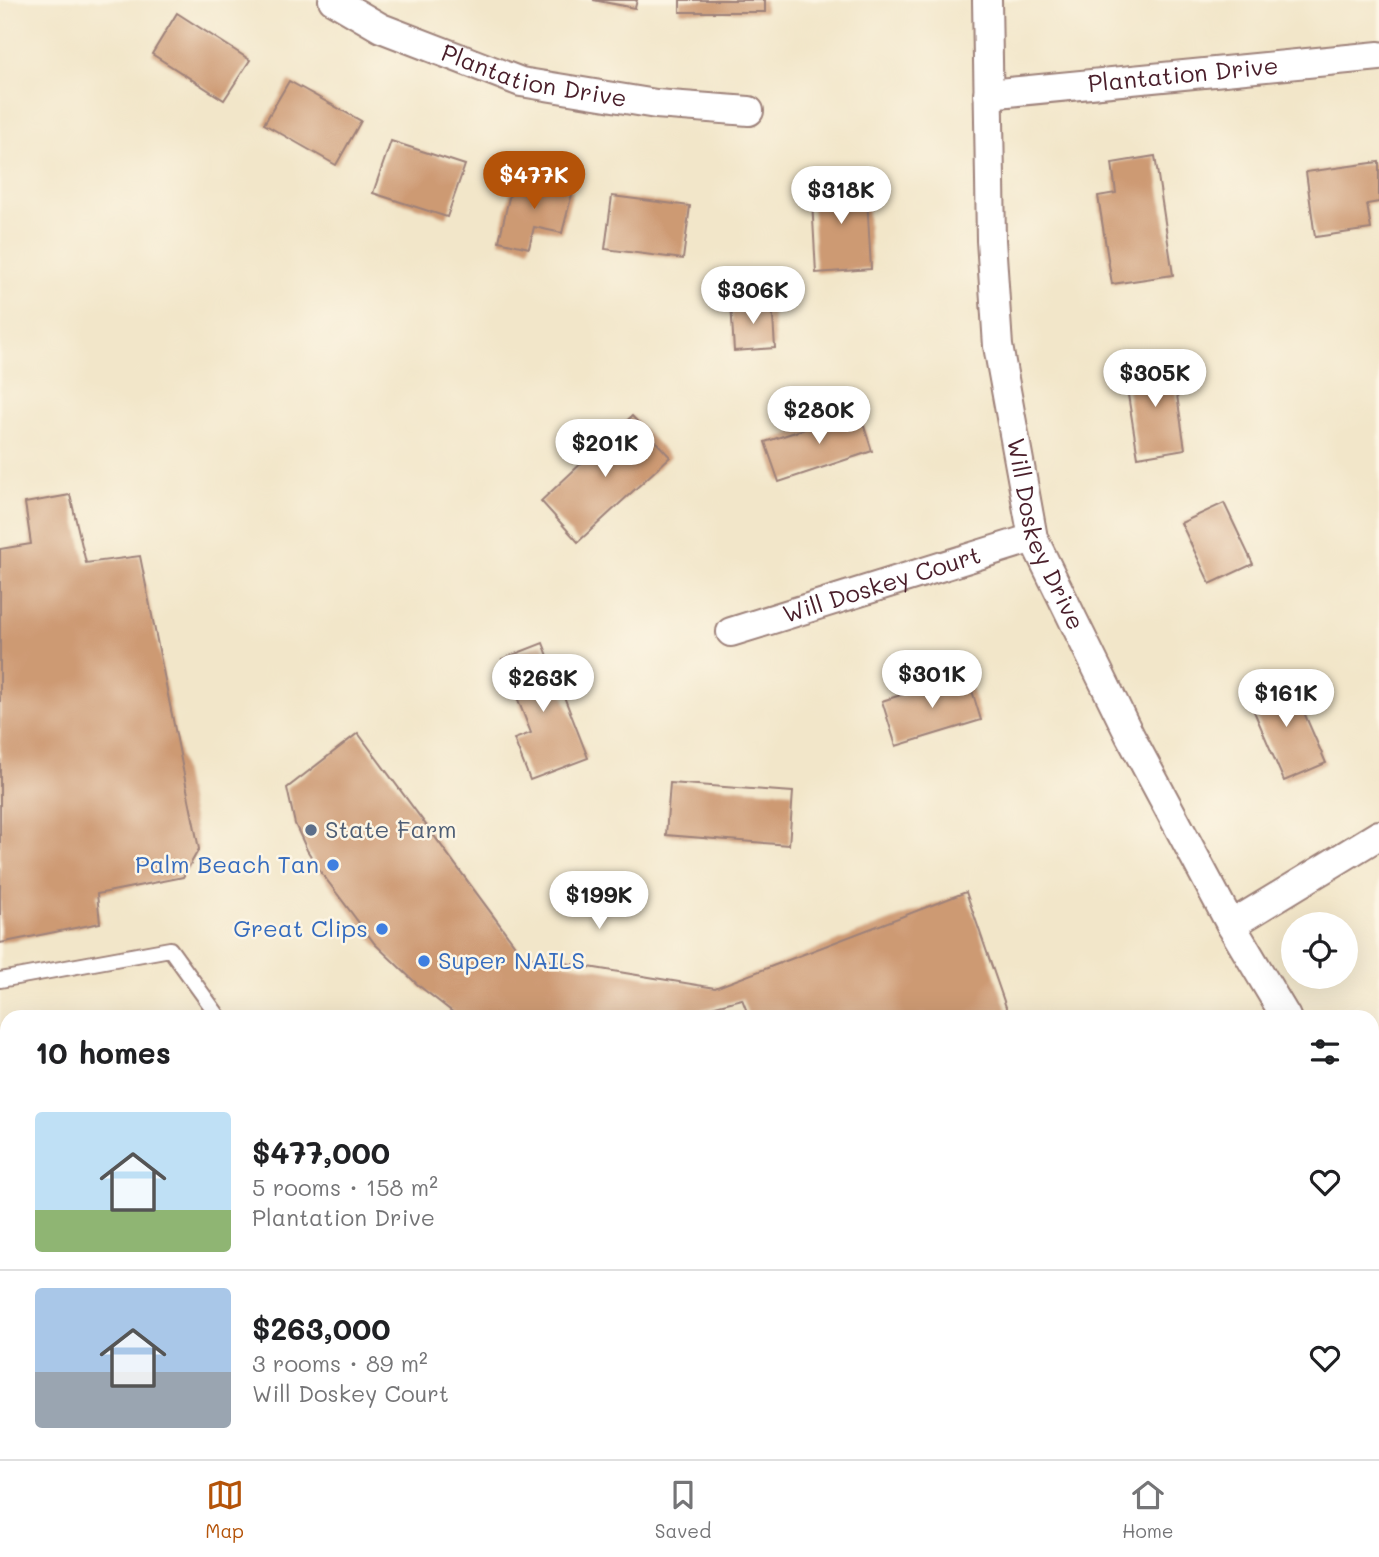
<!DOCTYPE html>
<html lang="en">
<head>
<meta charset="utf-8">
<style>
  body { margin:0; font-family:Mali,sans-serif; background:#f2f2f2; color:#202124; height:100vh; display:flex; flex-direction:column; font-size:26px; white-space:nowrap }
  * { box-sizing:border-box; margin:0 }
  p { font-size:23px; color:#757577 }
  .icon { flex:none; width:38px; height:38px; fill:none; stroke:currentColor; stroke-width:2; stroke-linecap:round; stroke-linejoin:round }
  .map { position:relative; flex:1; overflow:hidden }
  .drawer { position:absolute; left:0px; top:1010px; width:1379px; height:450px; display:flex; flex-direction:column; background:#fff; border-radius:21px 21px 0 0; box-shadow:0 7px 28px #0002 }
  .drawer>* { flex:none }
  .tools { position:absolute; left:1281px; top:912px; display:grid; gap:14px }
  .tools a { display:grid; place-items:center; width:77px; height:77px; border-radius:50%; background:#fff; box-shadow:0 7px 28px #0002; font-size:35px }
  .price { position:absolute; translate:-50% -60px; padding:0 16px; border-radius:24px; background:#fff; color:#222; font-size:23px; line-height:46px; filter:drop-shadow(0 2px 4px #0008) }
  .price::after { content:''; position:absolute; left:50%; top:42px; width:21px; height:16px; margin-left:-10px; background:inherit; clip-path:polygon(0 0,100% 0,50% 100%) }
  .price.selected { background:#b45309; color:#fff }
  ul { padding:0; list-style:none }
  li { display:flex; align-items:center; gap:21px; height:175px; padding:0 35px }
  li+li { border-top:2px solid #e0e0e0 }
  li span { display:grid; place-items:center; flex:none; width:196px; height:140px; border-radius:7px; color:#555 }
  li>.icon { margin-inline-start:auto }
  span .icon { width:84px; height:84px; fill:#fffc; stroke-width:1 }
  li b { font-size:30px }
  h2 { display:flex; justify-content:space-between; align-items:center; height:84px; padding:0 35px; font-size:30px }
  .tabs { display:flex; justify-content:space-around; align-items:center; height:98px; border-top:2px solid #e0e0e0; background:#fff; font-size:19px; color:#757577 }
  .tabs a { display:grid; justify-items:center; gap:4px }
  .tabs .selected { color:#b45309 }
  .map>svg:first-child { display:block }
</style>
</head>
<body>
<div class="map">
<svg width="1379" height="1459" viewBox="0 0 1379 1459">
  <rect width="100%" height="100%" fill="#fcf5e5"/>
  <filter id="ink" filterUnits="userSpaceOnUse"><feTurbulence type="fractalNoise" baseFrequency=".0143" numOctaves="2"/><feDisplacementMap in="SourceGraphic" scale="14" xChannelSelector="R" yChannelSelector="G"/><feConvolveMatrix kernelMatrix="1 2 1 2 8 2 1 2 1" color-interpolation-filters="sRGB"/></filter>
  <filter id="wash" filterUnits="userSpaceOnUse"><feTurbulence type="fractalNoise" baseFrequency=".00686" numOctaves="4" result="noise"/><feDisplacementMap in="SourceGraphic" scale="28" xChannelSelector="R" yChannelSelector="G"/><feGaussianBlur stdDeviation="1.57" result="paint"/><feColorMatrix in="noise" values="0 0 0 0 0 0 0 0 0 0 0 0 0 0 0 0 0 1.4 0 .05"/><feComposite in="paint" operator="in"/></filter>
  <g filter="url(#wash)">
    <rect width="100%" height="100%" fill="#f2e6c9"/>
    <g id="blocks">
      <!-- building -->
      <path fill="#cd9a73" d="M593 0H637L635 8Z
        M680 0H765V12H680Z
        M177 13 250 60 224 100 152 54Z
        M289 81 361 121 336 165 264 124Z
        M391 141 465 165 447 217 373 193Z
        M1155 156 1173 275 1112 284 1098 196 1116 193 1112 163Z
        M1379 162V202L1367 204 1371 229 1315 237 1306 172Z
        M514 176 573 190 562 233 534 227 529 248 499 241Z
        M866 179 871 269 816 273 811 182Z
        M612 196 690 206 683 259 605 249Z
        M772 301 775 348 734 351 731 303Z
        M1172 362 1185 449 1138 457 1124 370Z
        M859 411 872 451 779 482 765 442Z
        M632 416 670 457 578 542 541 501Z
        M70 495 86 563 140 556 199 849 183 877 97 894 100 923 0 943V549L31 544 25 503Z
        M1224 503 1253 564 1210 584 1181 523Z
        M543 643 588 758 530 780 514 739 531 733 502 659Z
        M967 674 981 720 896 746 882 701Z
        M1289 678 1326 763 1284 781 1247 695Z
        M358 733 523 956 715 988 966 892 1007 1010 988 1017H749L742 999 700 1010 701 1017H459L418 985 375 944 320 871 307 850 295 824 287 788Z
        M670 783 793 792 789 845 666 835Z"/>
    </g>
  </g>
  <g filter="url(#ink)">
    <use href="#blocks" fill-opacity="0" stroke="#9e827a" stroke-width="2"/>
    <g fill="none" stroke-linecap="round" stroke-linejoin="round">
      <!-- service casing -->
      <g stroke="#9e827a" stroke-width="18">
        <path id="service" d="M0 980 170 949 219 1017
          M645 1452V1459
          M698 1452 701 1459"/>
      </g>
      <!-- minor casing -->
      <g stroke="#9e827a" stroke-width="32">
        <g id="minor">
          <path id="s1" d="M333 0 381 28 521 82 656 104 749 111"/>
          <path id="s2" d="M987 0 991 240 998 346 1033 538 1130 736 1231 925 1286 1017"/>
          <path id="s3" d="M988 94 1379 56"/>
          <path id="s4" d="M731 632 1033 538"/>
          <path d="M1231 925 1379 835"/>
          <path d="M1372 1160 1379 1172"/>
        </g>
      </g>
      <!-- secondary casing -->
      <g stroke="#9e827a" stroke-width="42">
        <path id="secondary" d="M1372 1433 1379 1431
          M1293 1459 1314 1452"/>
      </g>
      <!-- service -->
      <use href="#service" stroke="#fff" stroke-width="14"/>
      <!-- minor -->
      <use href="#minor" stroke="#fff" stroke-width="28"/>
      <!-- secondary -->
      <use href="#secondary" stroke="#fff" stroke-width="38"/>
    </g>
  </g>
  <!-- markers -->
  <circle fill="#5c6f8a" stroke="#fcf5e5" stroke-width="2.5" cx="311" cy="830" r="7"/>
  <g fill="#3f7fe0" stroke="#fcf5e5" stroke-width="2.5">
    <circle cx="333" cy="865" r="7"/>
    <circle cx="382" cy="929" r="7"/>
    <circle cx="424" cy="961" r="7"/>
  </g>
  <g text-anchor="middle" stroke-width="5" stroke-linejoin="round" paint-order="stroke">
    <!-- street labels -->
    <g font-size="24" fill="#4a1f2b" stroke="#fcf5e5">
      <text dy="8" stroke="none"><textPath href="#s1" startOffset="217">Plantation Drive</textPath></text>
      <text dy="8" stroke="none"><textPath href="#s3" startOffset="196">Plantation Drive</textPath></text>
      <text dy="8" stroke="none"><textPath href="#s2" startOffset="541">Will Doskey Drive</textPath></text>
      <text dy="8" stroke="none"><textPath href="#s4" startOffset="158">Will Doskey Court</textPath></text>
    </g>
    <!-- service labels -->
    <g font-size="24" fill="#4e5e75" stroke="#fcf5e5" text-anchor="start">
      <text x="325" y="838">State Farm</text>
    </g>
    <!-- shop labels -->
    <g font-size="24" fill="#366cbe" stroke="#fcf5e5" text-anchor="end">
      <text x="319" y="873">Palm Beach Tan</text>
      <text x="368" y="937">Great Clips</text>
      <text x="438" y="969" text-anchor="start">Super NAILS</text>
    </g>
  </g>
</svg>
<div class="tools">
<a><svg class="icon" aria-label="locate" viewBox="0 0 24 24"><circle cx="12" cy="12" r="6"/><path d="M12 2v4M12 18v4M2 12h4M18 12h4"/></svg></a>
</div>
<b class="price selected" style="left:534px;top:211px">$477K</b>
<b class="price" style="left:841px;top:226px">$318K</b>
<b class="price" style="left:753px;top:326px">$306K</b>
<b class="price" style="left:1155px;top:409px">$305K</b>
<b class="price" style="left:819px;top:446px">$280K</b>
<b class="price" style="left:605px;top:479px">$201K</b>
<b class="price" style="left:932px;top:710px">$301K</b>
<b class="price" style="left:543px;top:714px">$263K</b>
<b class="price" style="left:1286px;top:729px">$161K</b>
<b class="price" style="left:599px;top:931px">$199K</b>
<section class="drawer">
<h2>10 homes<svg class="icon" aria-label="filters" viewBox="0 0 24 24"><path d="M4 7h16M4 17h16"/><circle cx="9" cy="7" r="2"/><circle cx="15" cy="17" r="2"/></svg></h2>
<ul>
<li><span style="background:linear-gradient(#bfe0f5 70%,#8fb573 0)"><svg class="icon" aria-label="home" viewBox="0 0 24 24"><path d="M3 11l9-7 9 7M6 9v11h12V9"/></svg></span><div><b>$477,000</b><p>5 rooms · 158 m²</p><p>Plantation Drive</p></div><svg class="icon" aria-label="heart" viewBox="0 0 24 24"><path d="M12 20l-8-8c-3-5 5-10 8-4 3-6 11-1 8 4z"/></svg></li>
<li><span style="background:linear-gradient(#a9c7e8 60%,#9aa5b1 0)"><svg class="icon" aria-label="home" viewBox="0 0 24 24"><path d="M3 11l9-7 9 7M6 9v11h12V9"/></svg></span><div><b>$263,000</b><p>3 rooms · 89 m²</p><p>Will Doskey Court</p></div><svg class="icon" aria-label="heart" viewBox="0 0 24 24"><path d="M12 20l-8-8c-3-5 5-10 8-4 3-6 11-1 8 4z"/></svg></li>
</ul>
</section>
</div>
<nav class="tabs">
<a class="selected"><svg class="icon" aria-label="map" viewBox="0 0 24 24"><path d="M3 6l6-2 6 2 6-2v14l-6 2-6-2-6 2zM9 4v14M15 6v14"/></svg>Map</a>
<a><svg class="icon" aria-label="saved" viewBox="0 0 24 24"><path d="M7 4h10v16l-5-4-5 4z"/></svg>Saved</a>
<a><svg class="icon" aria-label="home" viewBox="0 0 24 24"><path d="M3 11l9-7 9 7M6 9v11h12V9"/></svg>Home</a>
</nav>
</body>
</html>
